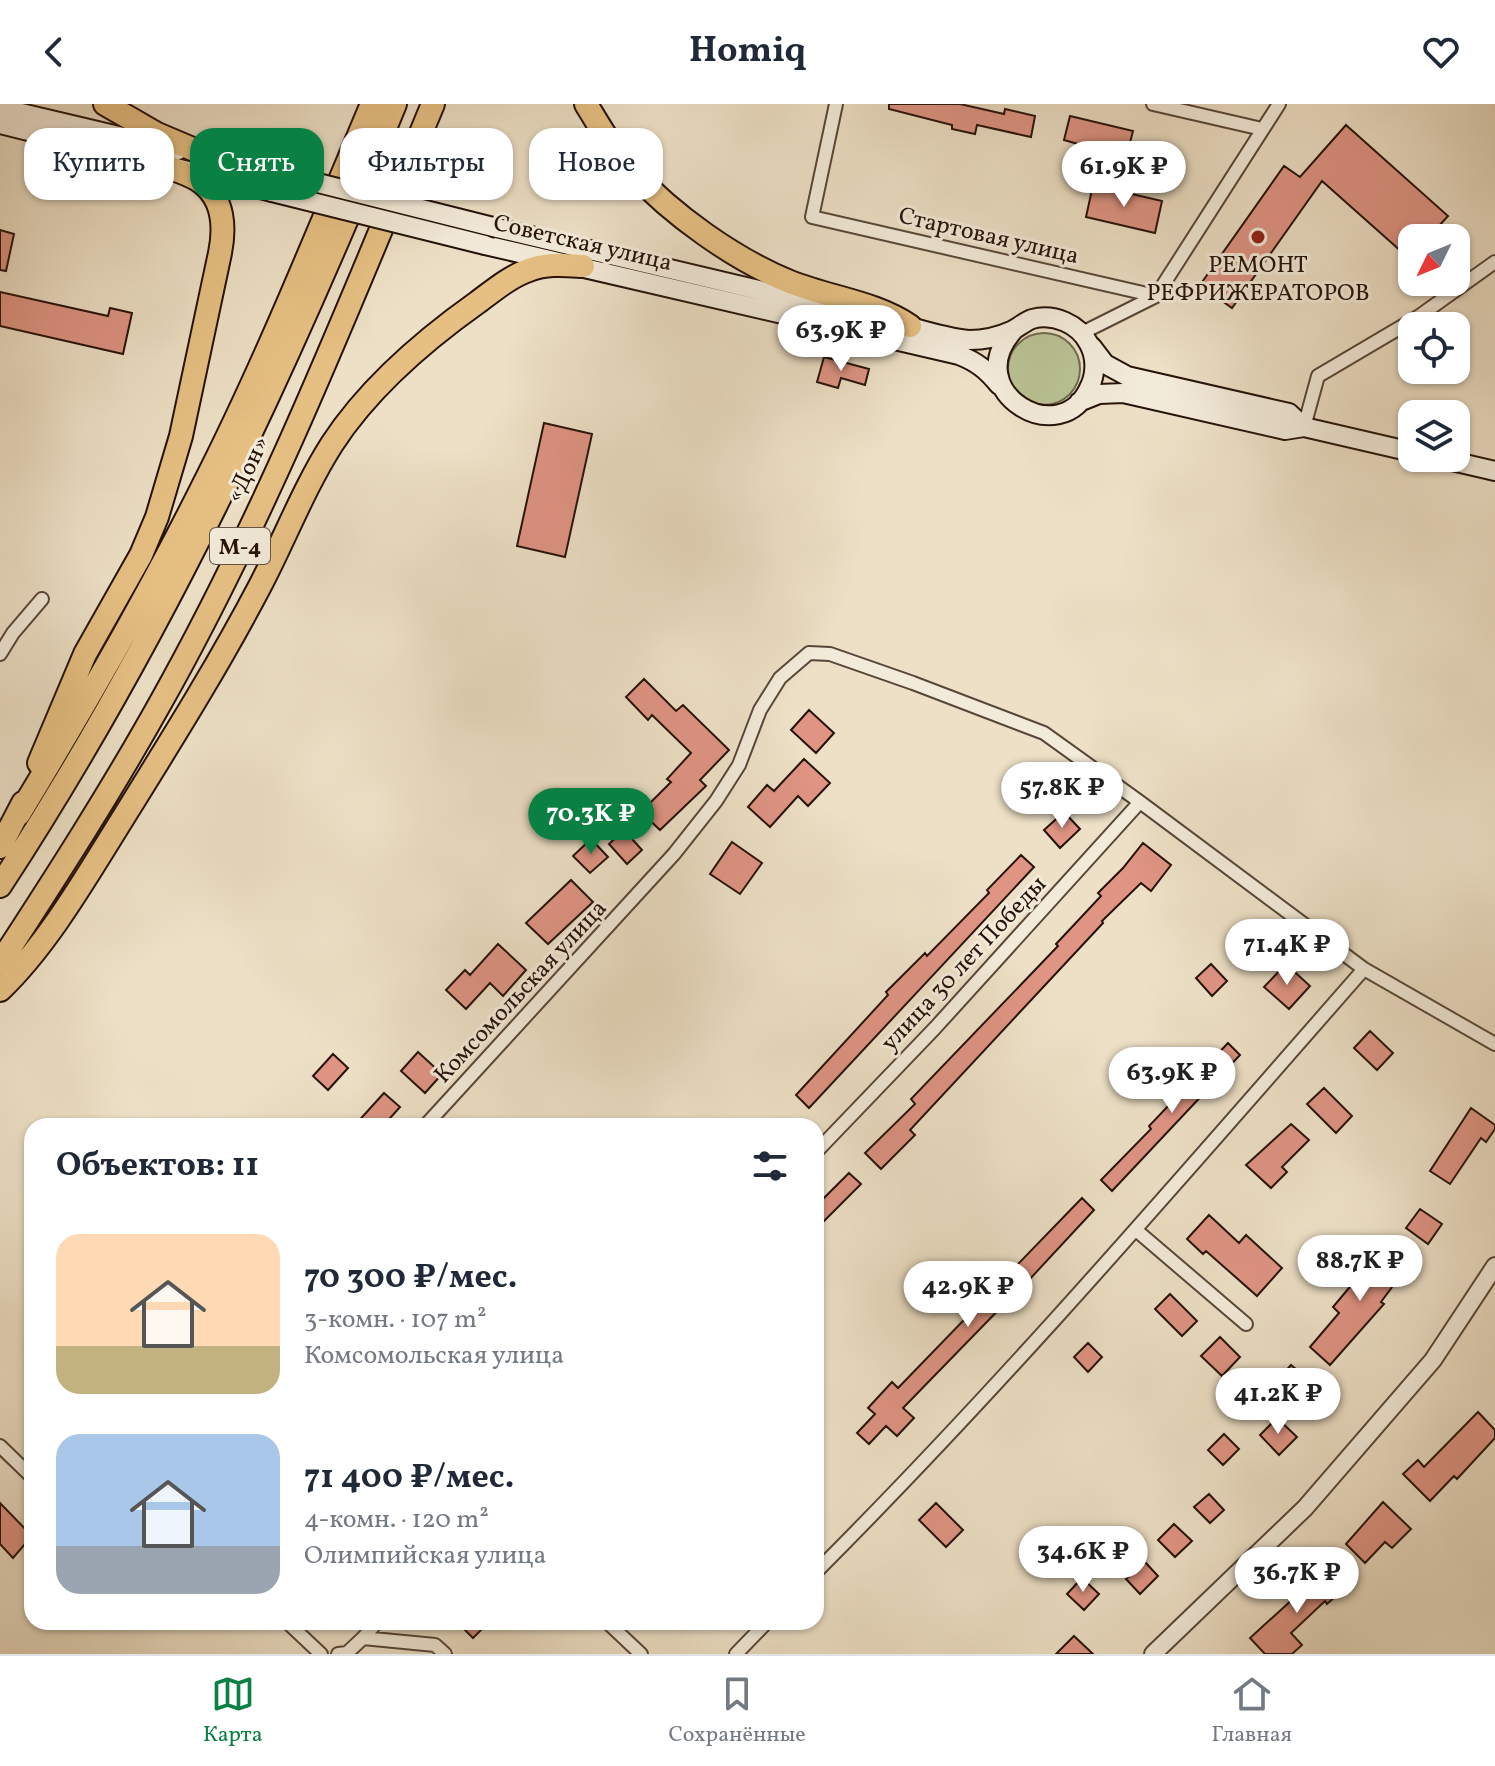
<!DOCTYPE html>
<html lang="ru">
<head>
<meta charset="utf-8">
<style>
  body { margin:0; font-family:Vollkorn,serif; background:#f2f2f3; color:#1f2937; height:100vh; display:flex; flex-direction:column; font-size:30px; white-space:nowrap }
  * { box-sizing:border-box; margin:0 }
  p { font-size:26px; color:#747a83 }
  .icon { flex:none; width:44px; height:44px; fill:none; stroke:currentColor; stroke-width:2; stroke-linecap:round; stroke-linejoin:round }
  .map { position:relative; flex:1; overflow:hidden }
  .side { position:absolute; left:24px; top:1014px; width:800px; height:512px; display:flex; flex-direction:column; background:#fff; border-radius:24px; box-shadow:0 2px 6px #0004 }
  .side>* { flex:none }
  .top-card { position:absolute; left:24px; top:24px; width:800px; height:72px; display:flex; gap:16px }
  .needle { width:52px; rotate:227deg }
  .controls { position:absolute; left:1398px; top:120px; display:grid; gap:16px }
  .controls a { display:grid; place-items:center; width:72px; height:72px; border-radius:16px; background:#fff; box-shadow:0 2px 6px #0004; font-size:40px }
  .price { position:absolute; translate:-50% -68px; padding:0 18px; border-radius:28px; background:#fff; color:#222; font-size:26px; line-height:52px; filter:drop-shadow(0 2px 4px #0008) }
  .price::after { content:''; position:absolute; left:50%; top:48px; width:24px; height:18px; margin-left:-12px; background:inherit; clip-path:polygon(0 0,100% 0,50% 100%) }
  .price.selected { background:#0b8043; color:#fff }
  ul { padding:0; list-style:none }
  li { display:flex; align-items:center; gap:24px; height:200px; padding:0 32px }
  li span { display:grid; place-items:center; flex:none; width:224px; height:160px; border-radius:24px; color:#555 }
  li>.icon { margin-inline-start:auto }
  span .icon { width:96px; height:96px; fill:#fffc; stroke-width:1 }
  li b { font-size:34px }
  h2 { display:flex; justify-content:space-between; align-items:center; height:96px; padding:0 32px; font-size:34px }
  .chip { padding:0 28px; border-radius:24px; background:#fff; box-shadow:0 2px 6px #0004; font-size:28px; line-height:72px }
  .chip.selected { background:#0b8043; color:#fff }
  header { display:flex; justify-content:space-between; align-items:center; height:104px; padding:0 32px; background:#fff; font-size:36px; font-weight:700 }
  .menu { display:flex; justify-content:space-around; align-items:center; height:112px; border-top:2px solid #e0e1e3; background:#fff; font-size:22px; color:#747a83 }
  .menu a { display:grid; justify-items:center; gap:4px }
  .menu .selected { color:#0b8043 }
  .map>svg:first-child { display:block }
</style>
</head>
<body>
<header><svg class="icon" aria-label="back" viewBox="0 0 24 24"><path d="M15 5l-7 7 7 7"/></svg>Homiq<svg class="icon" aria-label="heart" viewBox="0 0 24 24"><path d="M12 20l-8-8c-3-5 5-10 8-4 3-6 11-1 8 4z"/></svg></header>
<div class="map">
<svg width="1495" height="1550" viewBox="0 0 1495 1550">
  <rect width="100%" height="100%" fill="#ede0c6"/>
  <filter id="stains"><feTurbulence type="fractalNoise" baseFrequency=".0025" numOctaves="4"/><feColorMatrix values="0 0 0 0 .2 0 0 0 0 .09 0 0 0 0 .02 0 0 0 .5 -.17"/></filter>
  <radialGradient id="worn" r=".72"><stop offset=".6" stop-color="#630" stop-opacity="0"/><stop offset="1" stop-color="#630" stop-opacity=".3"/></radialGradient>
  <!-- green -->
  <path fill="#b9c294" stroke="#706a4f" stroke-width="2" d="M1008 265a36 36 0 1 1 72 0a36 36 0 1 1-72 0Z"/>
  <!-- building -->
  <path fill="#df9484" stroke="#26120a" stroke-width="2" d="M889 0H960L1004 10 1005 5 1035 12 1031 33 977 21 975 30 952 25V21L889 5Z
    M1070 12 1133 27 1126 54 1064 36Z
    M1346 21 1448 112 1428 134H1412V157L1322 77 1232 204 1200 181 1284 62 1300 73Z
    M1093 81 1162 97 1155 129 1086 113Z
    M0 126 14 130 6 167 0 166Z
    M0 188 108 212 110 204 132 209 123 250 0 222Z
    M824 253 869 265 865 281 841 274 838 284 817 278Z
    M544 319 592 330 565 453 517 442Z
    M644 575 676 607 683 601 729 646 700 676 706 682 660 726 641 708 671 678 667 675 691 649 652 611 648 616 626 593Z
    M809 606 834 629 816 649 791 626Z
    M804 655 830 679 808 702 798 692 770 723 748 703 767 681 774 687Z
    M1064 708 1080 725 1060 744 1044 726Z
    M624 726 642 746 627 760 609 740Z
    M591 735 608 753 590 769 573 752Z
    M732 738 762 759 740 790 710 770Z
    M1143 739 1171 761 1151 787 1141 779 1102 817 1103 819 910 1026 915 1031 881 1065 865 1049 915 1000 911 995 1058 842 1056 840 1101 792 1098 789 1123 764Z
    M1021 751 1034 763 809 1004 796 991 888 891 886 888 925 849 927 852 989 789 987 786Z
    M571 776 593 798 548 840 526 819Z
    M498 840 526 866 503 892 490 879 466 905 446 886 465 866 470 871Z
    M1211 860 1227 877 1212 892 1196 874Z
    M1286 860 1310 882 1289 905 1264 883Z
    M1370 927 1393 949 1377 966 1354 944Z
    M1228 939 1240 951 1112 1087 1101 1076 1151 1025 1149 1022Z
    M418 948 442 970 425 989 401 967Z
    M333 950 348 964 328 986 313 972Z
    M1324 984 1352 1012 1336 1029 1307 1000Z
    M384 989 400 1003 383 1022H354Z
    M1471 1004 1495 1021V1025L1486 1038 1481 1034 1450 1080 1430 1067Z
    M1291 1020 1309 1036 1282 1063 1287 1068 1271 1084 1246 1061Z
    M849 1069 861 1080 816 1125V1102Z
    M1082 1094 1094 1106 1015 1191 1014 1190 903 1304 914 1314 897 1332 886 1322 869 1340 857 1329 875 1310 868 1304 892 1278 898 1284Z
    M1420 1105 1442 1120 1428 1140 1406 1124Z
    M1209 1111 1239 1139 1246 1131 1282 1164 1257 1192 1206 1147 1203 1150 1187 1135Z
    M1375 1139 1407 1163 1381 1198 1384 1200 1330 1261 1310 1243 1339 1209 1333 1203 1369 1160 1363 1155Z
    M1170 1190 1197 1217 1182 1232 1155 1205Z
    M1220 1233 1240 1253 1222 1272 1201 1252Z
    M1088 1239 1102 1253 1088 1268 1074 1253Z
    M1291 1261 1315 1281 1300 1299 1276 1278Z
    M1478 1308 1495 1326V1334L1457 1375 1454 1372 1430 1397 1403 1370 1418 1356 1424 1363Z
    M1277 1314 1297 1333 1279 1351 1260 1331Z
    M1224 1330 1239 1345 1223 1361 1208 1346Z
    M1209 1390 1224 1406 1210 1419 1194 1403Z
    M1383 1398 1411 1425 1392 1444 1385 1438 1365 1459 1346 1440Z
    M0 1399 32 1432 13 1454 0 1440Z
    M936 1399 963 1426 946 1443 919 1416Z
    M1174 1420 1192 1437 1175 1453 1158 1436Z
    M1144 1457 1158 1472 1140 1490 1126 1475Z
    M1328 1463 1346 1483 1327 1500 1325 1497 1291 1529 1302 1541 1292 1550H1265L1250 1534Z
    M1082 1474 1099 1490 1084 1506 1067 1490Z
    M457 1518H489L473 1534Z
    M1074 1532 1093 1550H1056Z"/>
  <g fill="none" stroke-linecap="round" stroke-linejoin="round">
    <!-- minor casing -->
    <g stroke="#584639" stroke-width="16">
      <path id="minor" d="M836 0 812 113 1156 192
        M1153 0 1262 25
        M1082 229 1156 192 1279 0
        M1304 323 1318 272 1418 213 1495 158
        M0 550 13 529 42 495
        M425 1022 674 750 716 697 739 661 760 606 780 574 809 549 830 550 913 579 1044 629 1140 698 1364 865 1495 940
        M816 1048 935 924 1140 698
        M1136 1126 1246 1220
        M0 1342 32 1373
        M816 1468C1008 1276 1185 1069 1364 865
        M287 1518 321 1550
        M607 1518 641 1550
        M363 1534 377 1518
        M338 1550 347 1549 363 1534 435 1541 445 1550
        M736 1550 767 1518"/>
    </g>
    <!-- tertiary casing -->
    <g stroke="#584639" stroke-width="20">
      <path id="tertiary" d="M1153 1550 1305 1404 1433 1256 1495 1162"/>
    </g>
    <!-- secondary casing -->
    <g stroke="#26120a" stroke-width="22">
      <path id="secondary" d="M0 4 178 46
        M0 20 272 88
        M202 52 278 69
        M497 124 872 213
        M485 141 959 251C977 258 987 266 999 281
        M896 219C919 225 945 234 969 236 982 236 998 233 1011 227 1018 224 1024 218 1032 215 1054 209 1079 220 1089 240 1096 253 1096 269 1090 282 1062 349 959 288 1013 227
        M1092 243 1105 260 1127 272 1289 309 1304 323
        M1079 298 1099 290 1123 289 1285 326 1304 323 1412 348
        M1439 354 1495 367"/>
    </g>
    <!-- motorway casing -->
    <g stroke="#26120a" stroke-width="26">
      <path id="motorway" d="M105 0 157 30 216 55
        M586 0C600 23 613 46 631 66 672 111 734 155 790 178 830 194 875 198 910 222
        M39 659 85 550 141 451 157 413 181 332 220 149C225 124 224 95 201 78 192 71 177 67 166 62
        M19 710C84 603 147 494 203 382 266 258 318 128 372 0
        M0 743 23 699
        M0 782C161 536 284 271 395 0
        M0 859C56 773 112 686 162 596 268 407 350 200 433 0
        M0 886C43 845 79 785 110 735 162 651 215 568 261 480 285 434 304 384 332 340 369 283 423 237 478 198 494 186 511 172 529 166 547 159 565 161 583 162"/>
    </g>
    <!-- minor -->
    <use href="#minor" stroke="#f3ebda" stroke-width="12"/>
    <!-- tertiary -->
    <use href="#tertiary" stroke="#f3ebda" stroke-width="16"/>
    <!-- secondary -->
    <use href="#secondary" stroke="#f3ebda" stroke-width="18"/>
    <!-- motorway -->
    <use href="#motorway" stroke="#e6c083" stroke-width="22"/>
    <!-- secondary-bridge casing -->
    <g stroke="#26120a" stroke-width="22" stroke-linecap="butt">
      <path id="secondary-bridge" d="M278 69 497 124
        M272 88 485 141"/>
    </g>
    <!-- secondary-bridge -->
    <use href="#secondary-bridge" stroke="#f3ebda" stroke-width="18"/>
  </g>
  <!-- markers -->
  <circle fill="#8f2418" stroke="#f3ebda" stroke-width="3" cx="1258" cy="133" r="8"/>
  <g text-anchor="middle" stroke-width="6" stroke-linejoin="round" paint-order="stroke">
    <!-- shield labels -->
    <rect fill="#f3ebda" stroke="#645348" stroke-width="2" x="210" y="424" width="60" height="36" rx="6"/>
    <g font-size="22" font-weight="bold" fill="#26120a">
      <text x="240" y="450">М-4</text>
    </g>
    <!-- street labels -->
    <g font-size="24" fill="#26120a" stroke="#f3ebda">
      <text transform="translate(989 131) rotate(13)" y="8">Стартовая улица</text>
      <text transform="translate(583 138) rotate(13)" y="8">Советская улица</text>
      <text transform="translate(247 365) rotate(-65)" y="8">«Дон»</text>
      <text transform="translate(963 859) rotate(-47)" y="8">улица 30 лет Победы</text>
      <text transform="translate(520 887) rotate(-47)" y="8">Комсомольская улица</text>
    </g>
    <!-- poi labels -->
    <g font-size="24" fill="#26120a" stroke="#f3ebda">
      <text x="1258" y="168">РЕМОНТ<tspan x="1258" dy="28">РЕФРИЖЕРАТОРОВ</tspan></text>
    </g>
  </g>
  <rect width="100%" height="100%" filter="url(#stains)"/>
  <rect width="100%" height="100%" fill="url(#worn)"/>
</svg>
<div class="controls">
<a><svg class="needle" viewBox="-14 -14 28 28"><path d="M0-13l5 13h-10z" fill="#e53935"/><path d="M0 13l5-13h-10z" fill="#747a83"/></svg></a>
<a><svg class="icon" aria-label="locate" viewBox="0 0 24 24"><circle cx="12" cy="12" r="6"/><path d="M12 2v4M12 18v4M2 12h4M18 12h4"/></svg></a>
<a><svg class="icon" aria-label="layers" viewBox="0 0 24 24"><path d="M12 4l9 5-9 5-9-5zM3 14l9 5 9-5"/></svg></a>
</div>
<b class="price" style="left:1124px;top:105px">61.9K ₽</b>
<b class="price" style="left:841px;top:269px">63.9K ₽</b>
<b class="price" style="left:1062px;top:726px">57.8K ₽</b>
<b class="price selected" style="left:591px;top:752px">70.3K ₽</b>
<b class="price" style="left:1287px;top:883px">71.4K ₽</b>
<b class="price" style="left:1172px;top:1011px">63.9K ₽</b>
<b class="price" style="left:1360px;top:1199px">88.7K ₽</b>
<b class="price" style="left:968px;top:1225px">42.9K ₽</b>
<b class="price" style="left:1278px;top:1332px">41.2K ₽</b>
<b class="price" style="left:1083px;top:1490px">34.6K ₽</b>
<b class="price" style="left:1297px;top:1511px">36.7K ₽</b>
<div class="top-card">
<a class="chip">Купить</a>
<a class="chip selected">Снять</a>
<a class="chip">Фильтры</a>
<a class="chip">Новое</a>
</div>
<section class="side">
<h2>Объектов: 11<svg class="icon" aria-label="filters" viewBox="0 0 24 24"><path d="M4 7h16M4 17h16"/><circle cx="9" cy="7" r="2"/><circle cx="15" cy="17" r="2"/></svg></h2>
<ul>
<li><span style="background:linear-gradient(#ffd9b3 70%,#c2b280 0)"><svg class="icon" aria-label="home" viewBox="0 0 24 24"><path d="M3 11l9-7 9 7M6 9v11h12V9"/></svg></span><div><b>70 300 ₽/мес.</b><p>3-комн. · 107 m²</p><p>Комсомольская улица</p></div></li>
<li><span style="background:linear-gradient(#a9c7e8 70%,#9aa5b1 0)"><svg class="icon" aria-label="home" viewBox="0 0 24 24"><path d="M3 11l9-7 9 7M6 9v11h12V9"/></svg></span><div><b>71 400 ₽/мес.</b><p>4-комн. · 120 m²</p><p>Олимпийская улица</p></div></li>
</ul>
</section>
</div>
<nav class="menu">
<a class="selected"><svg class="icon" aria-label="map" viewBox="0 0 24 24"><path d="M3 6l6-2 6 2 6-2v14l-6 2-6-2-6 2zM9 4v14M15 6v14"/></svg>Карта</a>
<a><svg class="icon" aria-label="saved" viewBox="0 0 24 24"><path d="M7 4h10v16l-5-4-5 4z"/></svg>Сохранённые</a>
<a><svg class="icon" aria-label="home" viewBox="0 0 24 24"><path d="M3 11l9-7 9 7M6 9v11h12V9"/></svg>Главная</a>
</nav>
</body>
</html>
